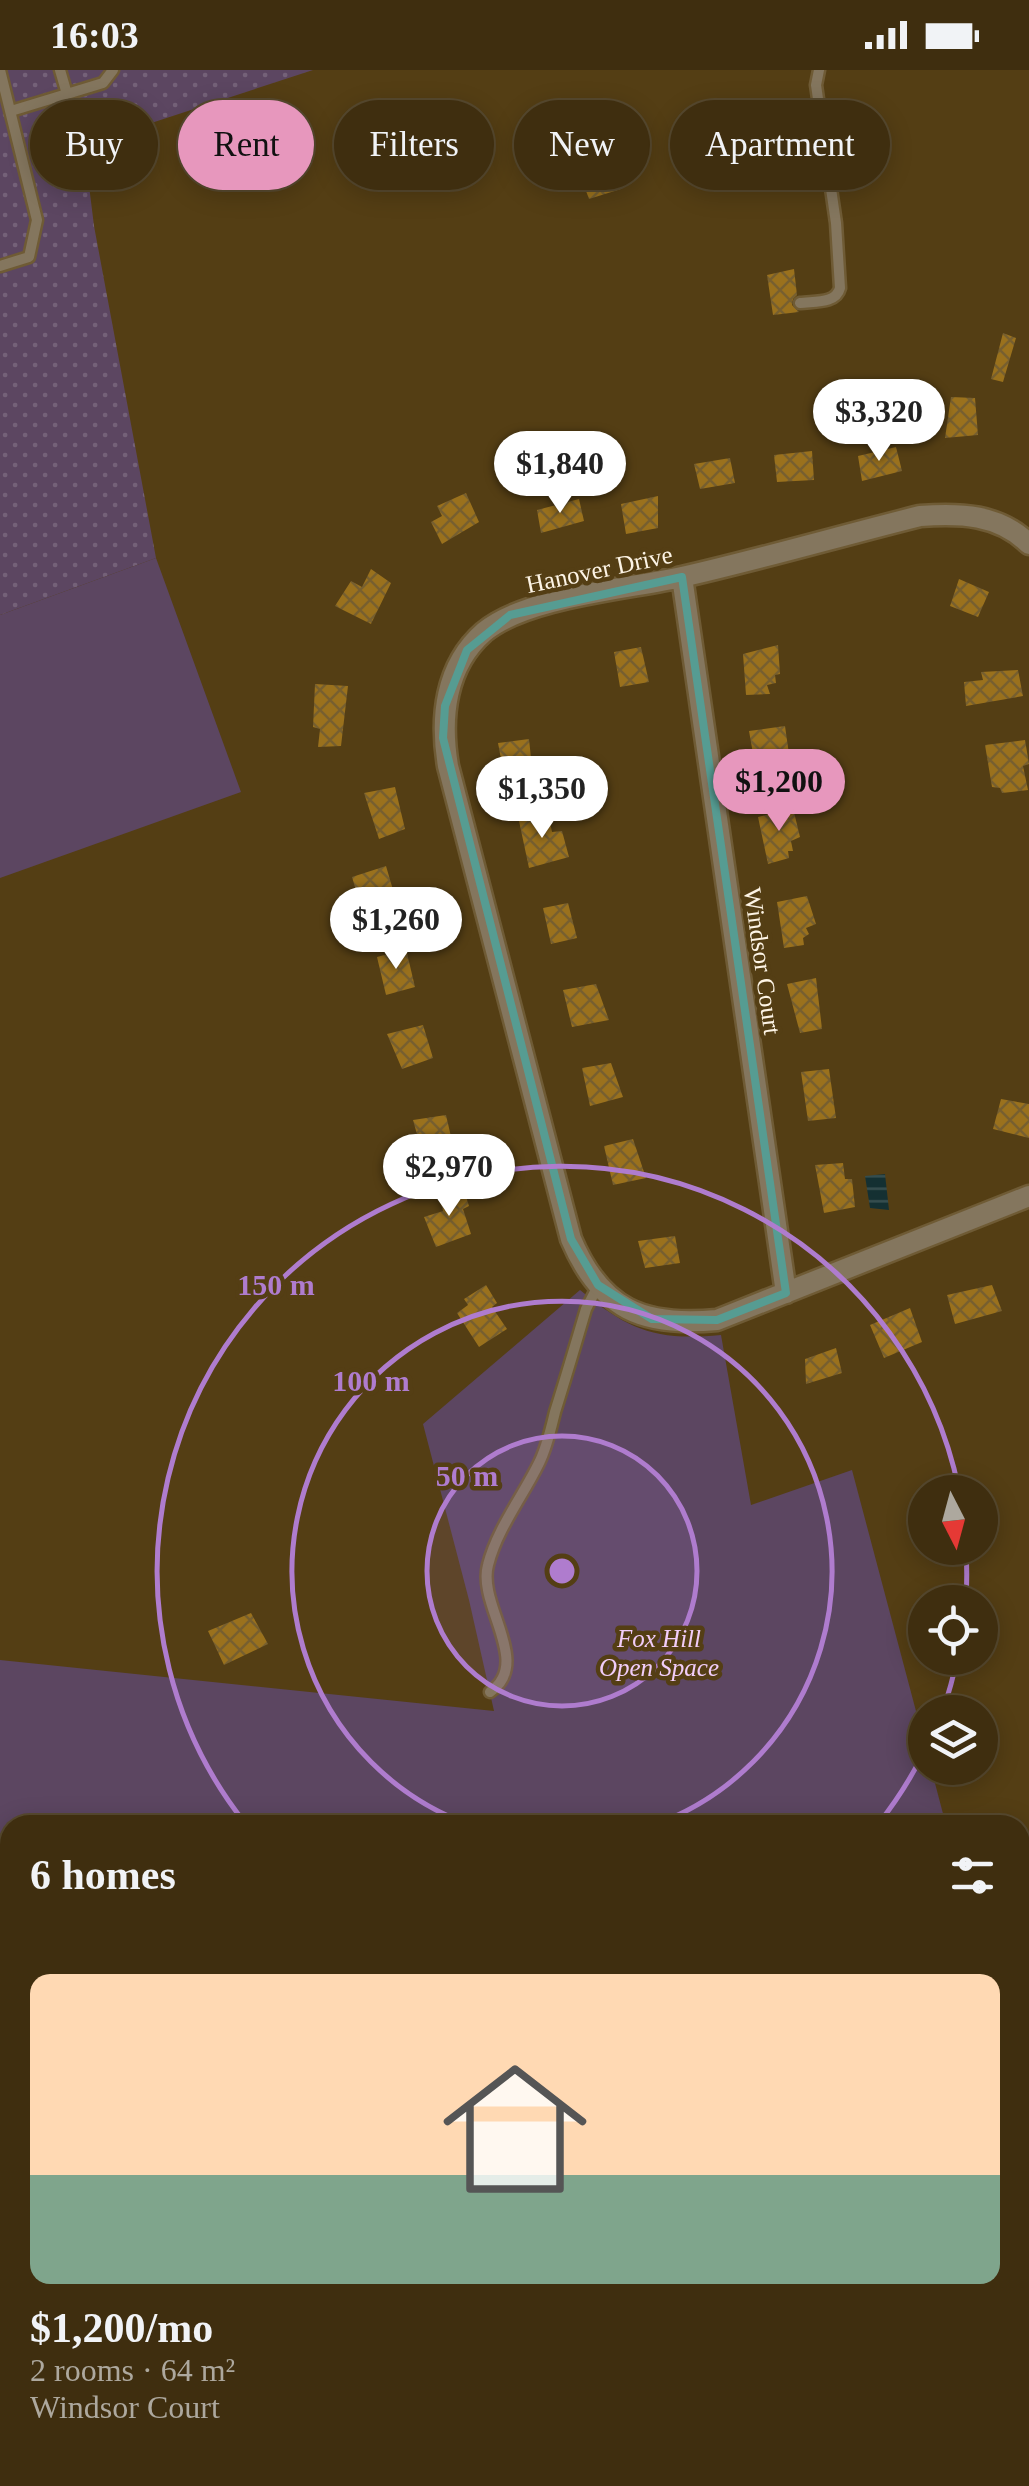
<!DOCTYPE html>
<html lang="en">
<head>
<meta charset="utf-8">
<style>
  body { margin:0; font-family:Georgia,serif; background:#4a3a1d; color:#f1f3f6; height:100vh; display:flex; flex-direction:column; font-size:38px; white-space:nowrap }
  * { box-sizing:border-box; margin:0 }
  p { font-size:32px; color:#ada89e }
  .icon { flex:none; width:55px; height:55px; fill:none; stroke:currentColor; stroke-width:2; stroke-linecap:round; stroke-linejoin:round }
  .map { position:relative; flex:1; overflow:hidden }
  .drawer { position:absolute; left:0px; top:1745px; width:1030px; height:672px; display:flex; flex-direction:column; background:#3f2e0f; border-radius:30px 30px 0 0; box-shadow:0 5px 25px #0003,0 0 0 2px #584a2f }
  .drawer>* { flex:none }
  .guide { position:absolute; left:30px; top:30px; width:970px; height:90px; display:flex; gap:20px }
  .needle { width:65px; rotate:174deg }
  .controls { position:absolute; left:908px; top:1405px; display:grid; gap:20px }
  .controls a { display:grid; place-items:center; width:90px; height:90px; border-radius:50%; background:#3f2e0f; box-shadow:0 5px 25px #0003,0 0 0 2px #584a2f; font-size:50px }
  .price { position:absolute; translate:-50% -85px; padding:0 22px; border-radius:35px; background:#fff; color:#222; font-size:32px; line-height:65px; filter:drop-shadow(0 2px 5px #0008) }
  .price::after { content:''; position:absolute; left:50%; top:60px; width:30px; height:22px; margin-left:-15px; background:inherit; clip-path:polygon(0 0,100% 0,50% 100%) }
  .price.on { background:#e797bd; color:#111 }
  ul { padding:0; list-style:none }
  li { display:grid; align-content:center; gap:20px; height:530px; padding:0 30px }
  li span { display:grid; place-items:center; height:310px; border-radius:20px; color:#555 }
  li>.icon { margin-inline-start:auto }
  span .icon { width:180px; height:180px; fill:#fffc; stroke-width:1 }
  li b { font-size:42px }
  h2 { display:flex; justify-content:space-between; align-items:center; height:120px; padding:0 30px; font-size:42px }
  .tag { padding:0 35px; border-radius:45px; background:#3f2e0f; box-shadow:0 5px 25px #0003,0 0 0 2px #584a2f; font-size:35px; line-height:90px }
  .tag.on { background:#e797bd; color:#111 }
  .status { display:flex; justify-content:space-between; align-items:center; height:70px; padding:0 50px; background:#3f2e0f; direction:ltr }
  .status svg { height:28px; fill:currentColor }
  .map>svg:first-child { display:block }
</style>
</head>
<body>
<div class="status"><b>16:03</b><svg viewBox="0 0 49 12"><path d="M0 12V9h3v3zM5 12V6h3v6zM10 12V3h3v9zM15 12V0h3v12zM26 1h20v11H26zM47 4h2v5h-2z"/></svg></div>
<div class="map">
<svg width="1029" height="2416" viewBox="0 0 1029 2416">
  <defs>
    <pattern id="grass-dots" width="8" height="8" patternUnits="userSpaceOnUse" patternTransform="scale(2.5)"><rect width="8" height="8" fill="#5c4661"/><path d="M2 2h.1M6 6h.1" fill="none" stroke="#746178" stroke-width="1.8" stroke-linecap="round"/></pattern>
    <pattern id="water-rules" width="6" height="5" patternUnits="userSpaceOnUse" patternTransform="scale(2.5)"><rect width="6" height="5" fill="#143032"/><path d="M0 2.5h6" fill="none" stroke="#374f50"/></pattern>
    <pattern id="building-cross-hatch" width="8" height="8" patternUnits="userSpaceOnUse" patternTransform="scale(2.5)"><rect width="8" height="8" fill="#9a711d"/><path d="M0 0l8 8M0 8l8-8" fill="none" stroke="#775f2f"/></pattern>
  </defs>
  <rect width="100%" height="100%" fill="#543e14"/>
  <!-- grass -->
  <path fill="url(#grass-dots)" d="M0 0H313L84 75 94 156 156 488 0 545Z"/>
  <!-- park -->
  <path fill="#5c4661" d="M156 488 241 722 0 808V545Z
    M580 1220C630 1261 656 1271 721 1265L751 1435 852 1400 925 1675V1698H931L946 1755H10V2021L0 2015V1590L494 1641 469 1530 423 1354Z"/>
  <!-- water -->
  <path fill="url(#water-rules)" d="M885 1104 889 1140 870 1138 865 1106Z"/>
  <!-- building -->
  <path fill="url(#building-cross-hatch)" d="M731 50 743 99 711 109 698 59Z
    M622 71 631 91 614 96 621 119 589 129 582 110 596 107 587 82Z
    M794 199 797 225 793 229 792 235 799 242 773 245 767 205Z
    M1003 263 1016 268 1003 312 991 309Z
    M951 327 975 328 978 365 945 368Z
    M914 342 917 361 897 367 894 347Z
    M896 377 902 401 862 411 858 386Z
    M812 381 814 410 777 412 774 385Z
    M730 388 735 413 700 419 694 394Z
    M466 423 479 452 442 474 431 452 442 446 437 436Z
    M658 426V458L626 464 621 434Z
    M579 429 584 451 541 463 537 440Z
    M371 499 391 513 371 554 335 536 351 511 362 517Z
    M959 509 989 522 978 547 950 536Z
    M778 575 780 604 775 605 776 613 767 615 770 624 746 625 743 584Z
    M641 577 649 612 620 617 614 582Z
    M1018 600 1023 626 966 636 964 612 983 610 981 602Z
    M315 614 348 616 341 676 318 677 320 659 313 657Z
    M785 656 789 684 780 685 782 695H777L778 702 757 706 749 661Z
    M529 669 533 707 505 711 498 673Z
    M1025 670 1029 694 1023 696 1028 720 1002 723 1000 718 992 717 985 675Z
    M395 717 405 759 379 769 364 723Z
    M793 738 800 767 791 771 793 781H788L789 788 768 794 758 747Z
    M548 743 552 762 562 761 569 787 529 798 519 751Z
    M386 796 396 830 362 841 352 807Z
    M807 826 816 854 806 858 809 864 803 868 804 875 784 878 777 832Z
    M568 833 577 868 551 874 543 838Z
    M406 879 415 917 386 925 377 887Z
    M816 908 822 959 800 963 787 914Z
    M596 914 609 950 572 957 563 920Z
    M423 955 433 988 402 999 387 964Z
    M611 993 623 1027 590 1036 582 998Z
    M829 999 836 1048 808 1051 801 1002Z
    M1001 1029 1029 1034V1068L993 1059Z
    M446 1045 452 1071 464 1069 469 1084 426 1097 413 1050Z
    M633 1069 646 1108 613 1115 604 1076Z
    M843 1093 845 1109H852L855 1137 824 1143 815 1095Z
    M464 1120 469 1136 463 1139 471 1164 436 1177 424 1147 443 1141 439 1126Z
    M675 1166 680 1193 645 1198 638 1171Z
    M486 1215 497 1233 492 1237 507 1259 479 1277 457 1243 468 1235 464 1229Z
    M992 1215 1002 1241 955 1254 947 1225Z
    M910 1238 922 1272 884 1288 870 1255Z
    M836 1278 842 1303 806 1314 805 1289Z
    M251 1543 268 1574 224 1595 208 1561Z"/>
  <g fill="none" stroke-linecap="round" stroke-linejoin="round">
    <!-- lane casing -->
    <g stroke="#6f5b35" stroke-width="15">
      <path id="lane" d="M60 0 67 24
        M11 41 103 13 113 0
        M0 196 29 187 37 150 0 0
        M800 233C814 231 836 234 840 218L836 153 816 15 819 0
        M490 1622C533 1593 477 1535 488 1495 497 1459 523 1426 539 1393 547 1377 551 1358 555 1342 566 1307 576 1273 586 1239L598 1216
        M1020 2203 1029 2201
        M713 2416 715 2408"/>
    </g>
    <!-- street casing -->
    <g stroke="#6f5b35" stroke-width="25">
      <path id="street" d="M1029 474C999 444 960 443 920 446 840 466 761 489 682 507 627 519 526 527 484 562 445 596 440 648 448 696L571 1169C601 1240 644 1257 717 1250L1029 1126
        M682 507 786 1223"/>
    </g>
    <!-- lane -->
    <use href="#lane" stroke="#84765e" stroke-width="10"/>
    <!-- street -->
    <use href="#street" stroke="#84765e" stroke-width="20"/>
  </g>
  <!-- marked area -->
  <path fill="none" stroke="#569c92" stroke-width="8" stroke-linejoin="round" d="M682 507 786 1223 717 1250 652 1249 598 1215 571 1169 443 668 445 636 467 580 510 545Z"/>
  <!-- distance rings -->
  <circle cx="562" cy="1501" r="135" fill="#af7cce" fill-opacity=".12"/>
  <g fill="none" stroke="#af7cce" stroke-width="5">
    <circle cx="562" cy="1501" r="135"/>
    <path d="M470 1755A270 270 0 1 1 654 1755"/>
    <path d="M957 1589A405 405 0 0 1 943 1640M924 1682A405 405 0 0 1 879 1753M245 1753A405 405 0 1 1 959 1420M966 1480A405 405 0 0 1 966 1529"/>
  </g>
  <g text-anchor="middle" stroke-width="9" stroke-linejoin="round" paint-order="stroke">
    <!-- street labels -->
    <g font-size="25" fill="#fdf4e5" stroke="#543e14">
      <text transform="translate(599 499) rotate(-12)" y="9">Hanover Drive</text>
      <text transform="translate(763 891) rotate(82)" y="9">Windsor Court</text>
    </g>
    <!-- park labels -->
    <g font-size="25" font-style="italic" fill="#f1cdf9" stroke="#543e14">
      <text x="659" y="1577">Fox Hill<tspan x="659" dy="29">Open Space</tspan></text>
    </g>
  </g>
  <circle cx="562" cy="1501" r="15" fill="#af7cce" stroke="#543e14" stroke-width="5"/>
  <g font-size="30" text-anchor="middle" font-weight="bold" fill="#af7cce" stroke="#543e14" stroke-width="9" stroke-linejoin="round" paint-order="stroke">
    <text x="276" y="1225">150 m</text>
    <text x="371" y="1321">100 m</text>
    <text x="467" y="1416">50 m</text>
  </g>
</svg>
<div class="controls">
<a><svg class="needle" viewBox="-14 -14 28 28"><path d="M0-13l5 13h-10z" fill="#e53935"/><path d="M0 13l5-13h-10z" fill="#ada89e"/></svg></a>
<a><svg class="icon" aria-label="locate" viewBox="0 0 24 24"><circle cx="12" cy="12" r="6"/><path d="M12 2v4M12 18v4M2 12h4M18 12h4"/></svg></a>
<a><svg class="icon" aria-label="layers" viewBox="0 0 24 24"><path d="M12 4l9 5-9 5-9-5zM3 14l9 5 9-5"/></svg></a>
</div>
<b class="price" style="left:879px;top:394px">$3,320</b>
<b class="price" style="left:560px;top:446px">$1,840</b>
<b class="price on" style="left:779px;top:764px">$1,200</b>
<b class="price" style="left:542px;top:771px">$1,350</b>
<b class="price" style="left:396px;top:902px">$1,260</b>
<b class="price" style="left:449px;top:1149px">$2,970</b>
<div class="guide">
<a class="tag">Buy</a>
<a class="tag on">Rent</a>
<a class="tag">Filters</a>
<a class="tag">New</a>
<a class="tag">Apartment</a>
</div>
<section class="drawer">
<h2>6 homes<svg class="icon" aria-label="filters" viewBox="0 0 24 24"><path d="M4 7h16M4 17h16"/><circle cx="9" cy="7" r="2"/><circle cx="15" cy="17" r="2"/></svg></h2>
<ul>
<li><span style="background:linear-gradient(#ffd9b3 65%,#7fa58c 0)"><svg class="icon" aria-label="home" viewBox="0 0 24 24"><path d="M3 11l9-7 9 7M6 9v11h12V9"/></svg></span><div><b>$1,200/mo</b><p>2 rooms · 64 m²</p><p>Windsor Court</p></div></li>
</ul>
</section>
</div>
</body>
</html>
